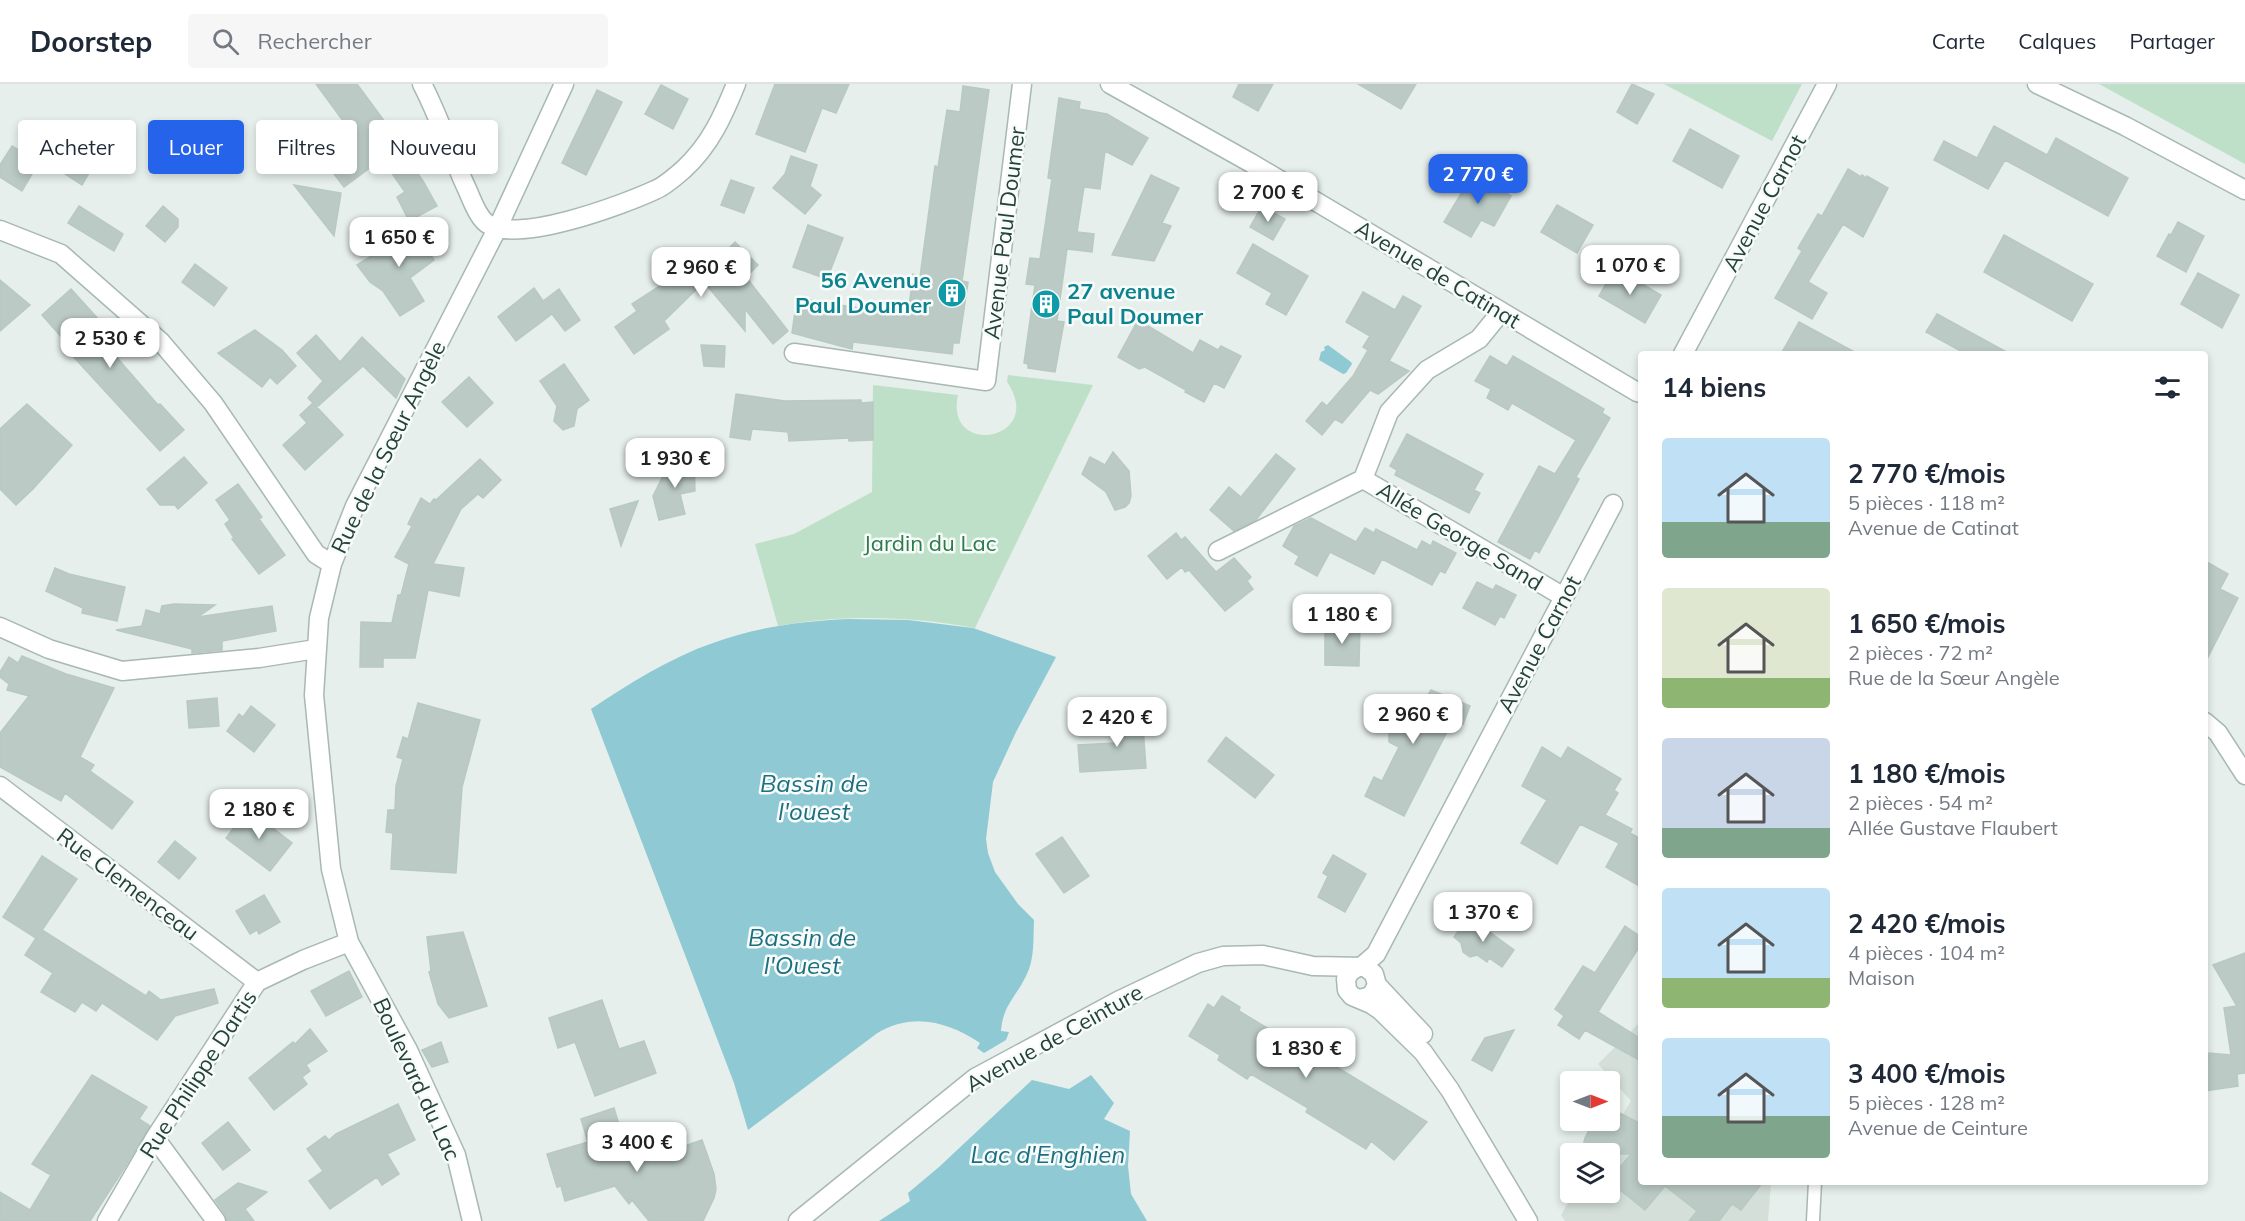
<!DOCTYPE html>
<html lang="fr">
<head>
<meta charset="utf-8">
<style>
  body { margin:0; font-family:Mulish,sans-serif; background:#f6f6f7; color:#1f2937; height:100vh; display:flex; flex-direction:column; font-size:22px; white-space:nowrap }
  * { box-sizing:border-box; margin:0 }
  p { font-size:20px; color:#747a83 }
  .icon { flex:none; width:33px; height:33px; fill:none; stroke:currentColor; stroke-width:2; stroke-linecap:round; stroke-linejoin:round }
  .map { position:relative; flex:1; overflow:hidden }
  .details { position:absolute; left:1638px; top:267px; width:570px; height:834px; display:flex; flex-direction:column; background:#fff; border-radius:6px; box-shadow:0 3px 9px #0003 }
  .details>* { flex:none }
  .banner { position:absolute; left:18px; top:36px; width:570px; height:54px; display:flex; gap:12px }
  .needle { width:39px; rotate:90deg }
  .tools { position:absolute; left:1560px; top:987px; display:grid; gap:12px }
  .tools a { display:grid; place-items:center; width:60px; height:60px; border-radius:6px; background:#fff; box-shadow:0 3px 9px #0003; font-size:30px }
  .price { position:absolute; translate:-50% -51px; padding:0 14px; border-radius:12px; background:#fff; color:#222; font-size:20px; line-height:39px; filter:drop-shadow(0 2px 3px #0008) }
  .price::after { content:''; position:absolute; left:50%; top:36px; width:18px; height:14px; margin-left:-9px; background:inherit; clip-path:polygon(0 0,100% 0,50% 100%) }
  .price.active { background:#2563eb; color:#fff }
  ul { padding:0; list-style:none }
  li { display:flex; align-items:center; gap:18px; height:150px; padding:0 24px }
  li span { display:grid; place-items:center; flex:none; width:168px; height:120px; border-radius:6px; color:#555 }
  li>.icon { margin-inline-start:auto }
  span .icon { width:72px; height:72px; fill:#fffc; stroke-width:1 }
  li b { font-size:26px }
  h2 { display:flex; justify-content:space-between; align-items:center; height:72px; padding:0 24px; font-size:26px }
  .chip { padding:0 21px; border-radius:6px; background:#fff; box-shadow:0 3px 9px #0003; font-size:21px; line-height:54px }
  .chip.active { background:#2563eb; color:#fff }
  header { display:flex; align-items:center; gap:36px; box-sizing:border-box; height:84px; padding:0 30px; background:#fff; border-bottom:2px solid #e0e1e3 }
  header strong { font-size:28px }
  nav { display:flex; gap:33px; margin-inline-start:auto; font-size:21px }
  .search { width:420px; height:54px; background:#f6f6f7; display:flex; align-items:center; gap:15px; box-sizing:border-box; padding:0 21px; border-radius:6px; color:#747a83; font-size:22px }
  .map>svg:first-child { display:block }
</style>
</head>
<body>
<header>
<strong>Doorstep</strong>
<div class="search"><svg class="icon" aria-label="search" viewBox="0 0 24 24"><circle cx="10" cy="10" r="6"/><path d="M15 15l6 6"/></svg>Rechercher</div>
<nav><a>Carte</a><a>Calques</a><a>Partager</a></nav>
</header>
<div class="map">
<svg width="2245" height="1137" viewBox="0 0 2245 1137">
  <rect width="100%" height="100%" fill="#e6efeb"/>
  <!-- built -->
  <path fill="#d4dfda" d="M1641 937V1098H1771L1768 1137H1565L1561 1131 1574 1109 1610 1108V1070L1599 1069 1631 1017 1598 980Z"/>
  <!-- green -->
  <path fill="#bfe0c8" d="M1664 0H1802L1772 57Z
    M2099 0H2245V80Z
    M1008 291 1093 301 975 544C912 532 841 530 778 542L755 460 794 450 872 408 873 301 958 311C944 375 1047 356 1007 298Z"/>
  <!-- water -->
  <path fill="#8ec9d4" d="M1328 261 1351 278 1352 280 1346 289 1343 290 1319 276 1321 268 1325 266 1324 263Z
    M849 535 908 536 973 544 1056 573 1016 648 993 698 986 755 988 769 995 788 1018 820 1034 836C1033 855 1035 875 1026 892 1016 913 1003 921 1001 947L1009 948 1006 956 984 969 977 964 980 959C947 937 911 928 876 950L748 1046 734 999 591 625C629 600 669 574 713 559 756 543 803 537 849 535Z
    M1091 991 1114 1019 1104 1035 1130 1047 1128 1082 1131 1110 1147 1137H879L910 1117 908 1109 939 1083 1032 996 1069 1005Z"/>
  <!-- building -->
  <path fill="#bbcac4" stroke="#b8c9c2" stroke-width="1.5" d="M316 0H357L402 61 399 63 423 97 437 122 409 137 397 113 405 108 382 75 344 103 320 72 352 49Z
    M775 0H849L836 29 822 24 805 68 756 50Z
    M1239 0H1273L1258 27 1233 13Z
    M1358 0H1416L1401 25Z
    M1632 0 1654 10 1637 40 1617 28Z
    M661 1 688 15 673 45 645 30Z
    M963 2 989 6 962 197 968 198 959 259H953L952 270 853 258 852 265 792 249 795 228 800 229 804 215 908 232 913 190 920 193 935 82 938 83 947 26 960 28Z
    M597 6 622 18 586 91 562 79Z
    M1059 14 1080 18 1079 25 1107 30 1148 54 1132 81 1105 67 1100 105 1084 103 1077 148 1094 150 1092 168 1067 165 1057 237 1064 238 1055 288 1028 284V280L1024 279 1035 201 1026 200 1030 174 1040 175 1052 95 1048 94Z
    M81 38 105 53 88 81 92 84 82 101 51 81 60 64 64 66Z
    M1994 42 2047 71 2056 54 2128 94 2108 132 2005 76 1988 105 1934 76 1944 57 1977 74Z
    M1690 45 1739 72 1722 104 1673 77Z
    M12 62 39 78 22 107 0 93V81Z
    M791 72 817 81 810 102 821 111 805 130 773 104 785 90Z
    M1848 85 1861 93 1862 91 1866 94 1867 92 1888 104 1863 153 1843 140 1808 198 1827 209 1812 235 1775 214 1802 167 1798 164 1818 130 1822 132Z
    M1474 88 1500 102 1499 104 1511 112 1494 142 1481 136 1471 153 1444 138Z
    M1151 91 1179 104 1162 139 1171 142 1154 177 1112 171Z
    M731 96 754 104 744 129 721 121Z
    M294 101 341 109 334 152Z
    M1557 121 1593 141 1577 169 1541 148Z
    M79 122 123 150 114 167 68 139Z
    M163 122 178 135V143L165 158 146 142Z
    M1262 122 1285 135 1273 156 1250 143Z
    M408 136 434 176 410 194 424 217 400 232 383 207 370 198 357 181 392 159 386 150Z
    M2178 138 2204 152 2186 188 2157 172 2169 150 2171 151Z
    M808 141 843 154 827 195 793 183Z
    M2004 151 2093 200 2072 237 1984 188Z
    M735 158 758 181 746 193 788 247 773 260 745 225V247L704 198 664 237 669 245 634 270 615 243 637 227 632 220 663 200 657 194 681 170 703 191Z
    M1253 160 1308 192 1286 231 1266 220 1272 209 1237 189Z
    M195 180 227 204 214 222 182 198Z
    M1615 184 1661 211 1645 239 1599 212Z
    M2198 189 2239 211 2222 244 2181 220Z
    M0 196 30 221 0 247Z
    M534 204 543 217 559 205 580 236 565 247 552 230 516 257 498 233Z
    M71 205 109 247 100 254 158 321 160 320 184 346 160 367 70 269 73 266 42 231Z
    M1363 208 1395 226 1403 212 1421 222 1389 277 1409 287 1378 310 1370 306 1342 339 1335 335 1322 351 1306 337 1322 318 1327 322 1353 292 1368 266 1363 263 1370 252 1346 238Z
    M1937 230 2010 270H1966L1926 248Z
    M1138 236 1193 269 1200 256 1218 266 1221 262 1241 272 1224 304 1214 299 1204 318 1185 308 1186 306 1145 283 1139 285 1118 273Z
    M1799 238 1858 270H1781Z
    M255 246 282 266 296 282 277 300 270 293 262 303 218 269Z
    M316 251 340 278 362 253 405 295 396 314 363 282 317 323 314 320 343 351 305 386 283 361 307 339 300 331 313 319 308 314 323 297 297 269Z
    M701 261 725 262 724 283 704 282Z
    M1490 272 1507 282 1513 272 1597 321 1604 325 1602 329 1610 334 1576 393 1579 395 1539 469 1535 466 1530 475 1498 458 1539 382 1555 390 1576 356 1512 319 1508 326 1487 314 1491 305 1475 297Z
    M564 280 589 316 577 325 574 342 563 346 554 337 557 322 540 297Z
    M469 293 493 319 467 343 442 318Z
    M736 310 785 317 861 316V319L873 318V356L849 357V354L789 357 788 348 752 345 750 356 730 353Z
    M27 320 72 361 33 405 16 421 0 405V345Z
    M1407 350 1483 390 1474 406 1480 409 1469 429 1395 391 1397 386 1390 382Z
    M1113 368 1129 387 1131 412 1129 419 1125 423 1115 426 1106 408 1082 390 1090 373 1105 381Z
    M1276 370 1295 385 1256 436 1234 447 1210 426 1229 403 1241 413Z
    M184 373 207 399 178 425 175 421H160L147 405Z
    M694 373 695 407 680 410 685 430 659 436 653 412 669 380Z
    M480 375 501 396 483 414 478 410 461 425 433 480 464 484 459 512 428 506 415 574H383V583H360L361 538 392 539 398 511H401L409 480 395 473 412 442 408 440 421 414 430 420 434 415 436 416Z
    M238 400 262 433 259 435 285 471 259 490 232 455 234 454 225 440 230 436 216 416Z
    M638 417 621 462 610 425Z
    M1311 434 1356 458 1365 444 1374 449 1376 445 1417 466 1422 457 1431 462 1433 457 1456 469 1445 489 1440 487 1432 501 1382 475 1374 490 1330 468 1317 492 1295 480 1299 472 1283 462 1294 442Z
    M1176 449 1181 456 1185 453 1216 488 1234 474 1251 493 1247 497 1253 505 1225 527 1189 486 1185 488 1182 483 1167 495 1148 472Z
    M2205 477 2228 490 2220 505 2238 514 2205 579Z
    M55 484 69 490 125 503 117 537 82 529 83 524 46 507Z
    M1477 498 1493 506 1496 501 1516 511 1504 534 1500 532 1495 541 1463 524Z
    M174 520 215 521 198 533 272 522 276 547 222 557V566L192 569V565L116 546 142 542 146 526 160 530 162 522Z
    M1325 540H1360L1359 582 1325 581Z
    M22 572 66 590 114 604 80 673 94 681 90 687 133 718 112 745 65 709 61 717 0 683V649L29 612 7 606 9 600 0 593V588L9 573 18 579Z
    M1431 606 1470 622 1463 640 1453 636 1404 732 1365 712 1374 693 1382 697 1399 663 1389 658V643H1382V624H1391V612L1426 614Z
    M217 614 219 642 189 644 187 617Z
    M418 619 480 636 462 703 456 789 391 785 393 749 386 748 388 726H395L396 702 403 675 397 673 403 653 408 655Z
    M251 622 275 641 254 668 227 647 239 630 243 633Z
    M1142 629 1146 684 1080 688 1078 661 1115 659 1113 631Z
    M1226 653 1274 691 1255 714 1208 677Z
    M1542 663 1561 675 1568 663 1621 695 1614 706 1618 709 1605 731 1632 745 1630 749 1641 755V803L1606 783 1619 759 1580 740 1557 780 1521 759 1547 716 1522 702Z
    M248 725 292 759 270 787 226 754Z
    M1062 753 1089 792 1064 809 1036 770Z
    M175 757 196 774 179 795 158 778Z
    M1333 771 1366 790 1345 828 1318 813 1328 792 1323 789Z
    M42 772 77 795 42 846 146 912 149 907 161 916 214 905 218 919 175 932 157 956 102 919 96 927 82 918 75 928 41 908 53 889 25 871 36 854 3 833Z
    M264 811 280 838 259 850 257 846 250 850 236 827Z
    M1469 833 1514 866 1502 883 1489 874 1487 878 1477 871 1470 873 1463 868 1461 859 1454 853Z
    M1625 842 1641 853V860L1598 928 1641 955V977L1585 946 1579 955 1558 941 1564 932 1555 925 1583 882 1595 889Z
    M463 848 487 922 449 934 438 920 429 888 431 887 427 853Z
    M2245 869V989L2237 990 2238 1002 2205 1007V986L2207 985 2209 969 2231 971 2224 924 2237 922 2213 881Z
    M349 887 362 913 326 932 311 907Z
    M1222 912 1240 923 1239 927 1282 953 1284 951 1427 1038 1394 1076 1371 1057 1366 1065 1306 1028 1308 1024 1251 990 1247 995 1218 976 1220 971 1189 952 1208 920 1214 924Z
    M602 916 619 965 644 957 656 989 595 1012 575 958 558 964 549 934Z
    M310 945 327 967 306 981 310 987 302 993 307 1000 274 1026 249 994 293 958 295 960Z
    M1514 946 1492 987 1472 976 1485 954Z
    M441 958 448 978 432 983 422 966Z
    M92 991 147 1023 139 1035 150 1042 123 1086 90 1137H0V1108L30 1126 51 1091 32 1080Z
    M398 1020 415 1056 387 1070 399 1090 382 1101 377 1093 330 1125 309 1097 323 1087 307 1065 325 1052 329 1056 336 1050Z
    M614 1024 630 1077 640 1074 641 1077 702 1056 714 1090 716 1105 714 1114 703 1137H649L632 1116 629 1120 615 1102 565 1117 561 1102 557 1103 547 1070 588 1058 581 1035Z
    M1610 1024 1641 1040V1098H1763L1741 1126 1732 1120 1719 1137H1689L1697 1127 1665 1102 1645 1126 1610 1098V1095L1631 1070H1581L1585 1054 1594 1036H1610Z
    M228 1038 250 1066 223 1086 202 1059Z
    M238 1099 267 1108 245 1125 254 1137H227L225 1130 215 1116Z"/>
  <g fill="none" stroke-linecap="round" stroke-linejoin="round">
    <!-- service casing -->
    <g stroke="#a8b8b2" stroke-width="15">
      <path id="service" d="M1813 1137 1815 1098"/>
    </g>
    <!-- minor casing -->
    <g stroke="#a8b8b2" stroke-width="21">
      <path id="minor" d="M422 0C440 34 451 71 467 105 472 116 476 129 484 137 509 164 625 120 655 106 665 102 676 92 684 85 710 61 723 32 736 0
        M1110 0 1251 79 1637 308 1641 309
        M0 146 61 170 161 258 213 319 316 470 332 480
        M1501 228 1479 255 1427 286 1389 328 1363 395 1564 513
        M794 269 986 297 1022 0
        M1683 270 1827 0
        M1218 467 1363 395
        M0 543 49 565 122 587 259 574 316 565
        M2205 638 2218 649 2245 691
        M0 702 257 898
        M1361 883 1376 870 1613 420
        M155 1054 216 1137
        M107 1137 155 1054 257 898 303 876 349 858
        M472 1137 456 1071 408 966 349 858 331 785 314 611 319 534 332 480 355 422 497 145 564 0"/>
    </g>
    <!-- tertiary casing -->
    <g stroke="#a8b8b2" stroke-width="21">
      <path id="tertiary" d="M2037 0 2125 42 2245 106
        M1356 884 1350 888 1346 895 1347 906 1352 912 1371 920 1380 926 1423 968 1450 1006 1528 1137
        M1377 901 1423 950
        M798 1137 975 994 1118 917 1198 879 1223 872 1263 871 1313 882 1365 883 1374 890 1377 901 1371 912 1360 915"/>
    </g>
    <!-- service -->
    <use href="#service" stroke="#fff" stroke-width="12"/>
    <!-- minor -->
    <use href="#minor" stroke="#fff" stroke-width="18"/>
    <!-- tertiary -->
    <use href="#tertiary" stroke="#fff" stroke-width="18"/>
  </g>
  <!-- icons -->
  <defs>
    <g id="building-disc" transform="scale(1.5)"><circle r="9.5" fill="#0f9aa8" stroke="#f7fbf9"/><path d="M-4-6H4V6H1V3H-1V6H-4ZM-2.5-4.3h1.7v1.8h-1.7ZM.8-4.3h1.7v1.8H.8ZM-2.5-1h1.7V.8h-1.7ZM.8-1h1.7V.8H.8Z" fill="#fff"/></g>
  </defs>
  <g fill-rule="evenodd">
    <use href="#building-disc" x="952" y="209"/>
    <use href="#building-disc" x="1046" y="220"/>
  </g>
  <g text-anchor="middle" stroke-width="5" stroke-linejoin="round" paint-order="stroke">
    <!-- street labels -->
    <g font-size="22" fill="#24423a" stroke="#f7fbf9">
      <text transform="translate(1764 119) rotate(-62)" y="8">Avenue Carnot</text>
      <text transform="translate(1004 149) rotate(-83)" y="8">Avenue Paul Doumer</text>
      <text transform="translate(1438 190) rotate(31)" y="8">Avenue de Catinat</text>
      <text transform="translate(388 363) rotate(-64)" y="8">Rue de la Sœur Angèle</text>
      <text transform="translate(1460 452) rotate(31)" y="8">Allée George Sand</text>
      <text transform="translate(1539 560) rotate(-62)" y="8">Avenue Carnot</text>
      <text transform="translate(128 800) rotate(37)" y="8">Rue Clemenceau</text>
      <text transform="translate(1054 954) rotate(-29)" y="8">Avenue de Ceinture</text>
      <text transform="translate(198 990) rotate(-57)" y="8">Rue Philippe Dartis</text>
      <text transform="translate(417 995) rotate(65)" y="8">Boulevard du Lac</text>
    </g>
    <!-- culture labels -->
    <g font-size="22" font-weight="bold" fill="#0d838f" stroke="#f7fbf9" text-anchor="end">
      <text x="931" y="204">56 Avenue<tspan x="931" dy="25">Paul Doumer</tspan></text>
      <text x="1067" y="215" text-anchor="start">27 avenue<tspan x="1067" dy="25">Paul Doumer</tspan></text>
    </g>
    <!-- park labels -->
    <g font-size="22" fill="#2d7a4b" stroke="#f7fbf9">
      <text x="930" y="467">Jardin du Lac</text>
    </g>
    <!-- water labels -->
    <g font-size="24" font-style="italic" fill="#1c6f80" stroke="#f7fbf9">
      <text x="814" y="708">Bassin de<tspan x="814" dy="28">l'ouest</tspan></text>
      <text x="802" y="862">Bassin de<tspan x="802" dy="28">l'Ouest</tspan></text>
      <text x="1048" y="1079">Lac d'Enghien</text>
    </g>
  </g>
</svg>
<div class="tools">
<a><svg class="needle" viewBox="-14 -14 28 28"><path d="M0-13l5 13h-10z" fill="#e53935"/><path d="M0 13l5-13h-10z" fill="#747a83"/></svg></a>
<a><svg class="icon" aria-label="layers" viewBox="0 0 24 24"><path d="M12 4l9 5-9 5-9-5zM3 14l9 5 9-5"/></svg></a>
</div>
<b class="price active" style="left:1478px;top:121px">2 770 €</b>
<b class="price" style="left:1268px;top:139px">2 700 €</b>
<b class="price" style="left:399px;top:184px">1 650 €</b>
<b class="price" style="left:1630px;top:212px">1 070 €</b>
<b class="price" style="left:701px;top:214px">2 960 €</b>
<b class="price" style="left:110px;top:285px">2 530 €</b>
<b class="price" style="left:675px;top:405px">1 930 €</b>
<b class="price" style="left:1342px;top:561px">1 180 €</b>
<b class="price" style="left:1413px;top:661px">2 960 €</b>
<b class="price" style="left:1117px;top:664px">2 420 €</b>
<b class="price" style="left:259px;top:756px">2 180 €</b>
<b class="price" style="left:1483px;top:859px">1 370 €</b>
<b class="price" style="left:1306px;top:995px">1 830 €</b>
<b class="price" style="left:637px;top:1089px">3 400 €</b>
<div class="banner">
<a class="chip">Acheter</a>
<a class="chip active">Louer</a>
<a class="chip">Filtres</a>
<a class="chip">Nouveau</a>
</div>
<section class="details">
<h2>14 biens<svg class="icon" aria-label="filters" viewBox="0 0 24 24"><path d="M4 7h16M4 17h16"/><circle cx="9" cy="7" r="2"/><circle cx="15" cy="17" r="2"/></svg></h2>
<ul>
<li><span style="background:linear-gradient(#bfe0f5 70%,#7fa58c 0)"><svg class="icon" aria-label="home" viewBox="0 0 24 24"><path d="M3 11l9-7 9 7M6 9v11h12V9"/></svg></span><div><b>2 770 €/mois</b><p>5 pièces · 118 m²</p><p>Avenue de Catinat</p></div></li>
<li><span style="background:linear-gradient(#dfe7d0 75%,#8fb573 0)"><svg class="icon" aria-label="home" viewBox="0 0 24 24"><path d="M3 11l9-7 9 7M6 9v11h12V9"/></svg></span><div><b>1 650 €/mois</b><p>2 pièces · 72 m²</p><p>Rue de la Sœur Angèle</p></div></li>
<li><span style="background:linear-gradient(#c9d6e8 75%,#7fa58c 0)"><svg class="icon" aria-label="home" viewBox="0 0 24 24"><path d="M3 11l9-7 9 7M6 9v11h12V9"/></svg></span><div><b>1 180 €/mois</b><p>2 pièces · 54 m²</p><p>Allée Gustave Flaubert</p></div></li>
<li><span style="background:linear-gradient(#bfe0f5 75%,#8fb573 0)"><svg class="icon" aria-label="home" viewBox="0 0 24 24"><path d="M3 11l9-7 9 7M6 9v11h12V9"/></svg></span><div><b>2 420 €/mois</b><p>4 pièces · 104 m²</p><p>Maison</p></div></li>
<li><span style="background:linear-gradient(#bfe0f5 65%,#7fa58c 0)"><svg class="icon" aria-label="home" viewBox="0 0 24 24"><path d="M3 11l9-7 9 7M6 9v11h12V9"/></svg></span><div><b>3 400 €/mois</b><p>5 pièces · 128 m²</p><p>Avenue de Ceinture</p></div></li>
</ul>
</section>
</div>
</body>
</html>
